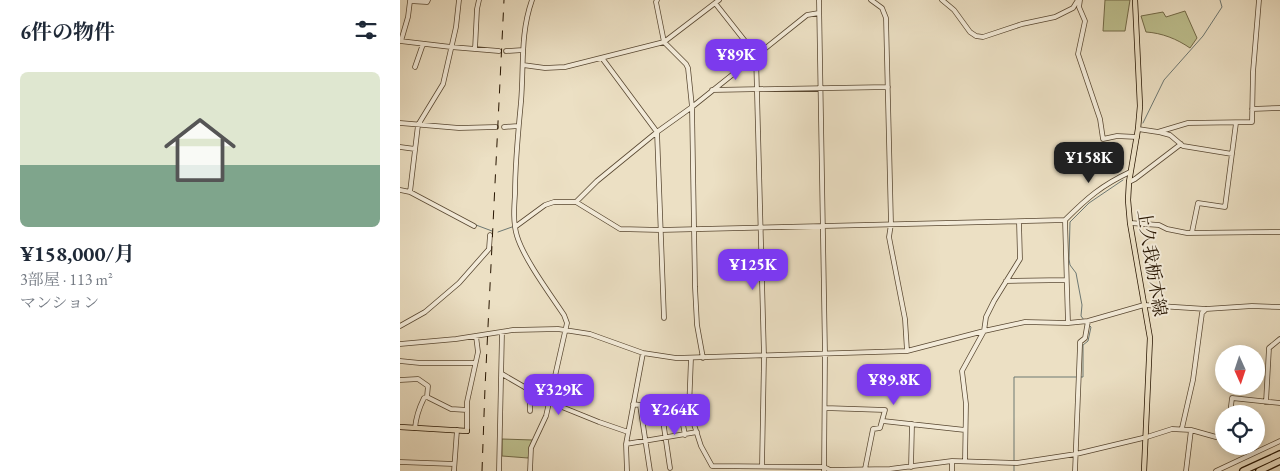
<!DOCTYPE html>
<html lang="ja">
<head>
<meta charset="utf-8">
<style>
  body { margin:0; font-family:"EB Garamond","Noto Serif JP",serif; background:#f2f2f3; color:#1f2937; height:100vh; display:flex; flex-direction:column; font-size:19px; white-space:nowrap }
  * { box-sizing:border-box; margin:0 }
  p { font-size:16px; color:#747a83 }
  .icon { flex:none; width:28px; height:28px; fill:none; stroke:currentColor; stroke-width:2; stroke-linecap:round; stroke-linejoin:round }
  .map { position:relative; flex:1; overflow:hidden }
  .details { display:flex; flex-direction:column; background:#fff; width:400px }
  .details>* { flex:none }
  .needle { width:32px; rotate:177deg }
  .fabs { position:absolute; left:815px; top:345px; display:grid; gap:10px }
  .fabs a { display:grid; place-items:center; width:50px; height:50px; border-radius:50%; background:#fff; box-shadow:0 2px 12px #0003; font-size:25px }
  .price { position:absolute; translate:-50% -42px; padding:0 11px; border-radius:10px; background:#7c3aed; color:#fff; font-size:16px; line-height:32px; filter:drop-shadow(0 1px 2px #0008) }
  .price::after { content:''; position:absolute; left:50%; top:30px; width:15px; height:11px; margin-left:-8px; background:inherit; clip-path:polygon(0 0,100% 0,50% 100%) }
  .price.active { background:#222; color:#fff }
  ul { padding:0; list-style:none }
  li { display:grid; align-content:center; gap:10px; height:265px; padding:0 20px }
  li+li { border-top:1px solid #e0e1e3 }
  li span { display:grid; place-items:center; height:155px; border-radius:8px; color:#555 }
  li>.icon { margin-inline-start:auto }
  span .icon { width:90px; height:90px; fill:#fffc; stroke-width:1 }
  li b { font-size:21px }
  h2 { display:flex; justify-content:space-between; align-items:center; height:60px; padding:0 20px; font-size:21px }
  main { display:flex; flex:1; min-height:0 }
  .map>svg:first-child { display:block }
</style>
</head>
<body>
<main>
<section class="details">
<h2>6件の物件<svg class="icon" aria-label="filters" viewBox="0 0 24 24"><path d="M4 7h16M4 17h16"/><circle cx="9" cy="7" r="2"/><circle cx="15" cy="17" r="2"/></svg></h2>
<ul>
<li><span style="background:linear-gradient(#dfe7d0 60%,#7fa58c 0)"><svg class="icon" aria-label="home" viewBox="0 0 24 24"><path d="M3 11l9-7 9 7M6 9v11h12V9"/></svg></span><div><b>¥158,000/月</b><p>3部屋 · 113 m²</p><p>マンション</p></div></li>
</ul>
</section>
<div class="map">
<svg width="880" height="471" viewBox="0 0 880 471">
  <rect width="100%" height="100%" fill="#ece0c4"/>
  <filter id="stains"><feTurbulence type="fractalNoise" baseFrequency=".004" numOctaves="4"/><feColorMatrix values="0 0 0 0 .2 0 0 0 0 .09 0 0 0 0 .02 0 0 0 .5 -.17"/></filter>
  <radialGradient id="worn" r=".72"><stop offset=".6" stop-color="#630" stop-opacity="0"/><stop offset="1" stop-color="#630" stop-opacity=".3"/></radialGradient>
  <!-- green -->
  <path fill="#bec190" stroke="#726a48" d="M705 0H730L725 31H703Z
    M785 11 797 38 790 48C777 39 762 33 746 32L741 16 763 12 766 17Z
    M102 439 133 440 128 458 102 456Z"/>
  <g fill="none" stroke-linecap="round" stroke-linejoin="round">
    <!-- stream -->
    <path stroke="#6d7873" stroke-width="1" d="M743 123 764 80 803 36 822 7 820 0
      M76 225 92 231
      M98 232 112 227
      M684 320 681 316 682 305 676 273 670 265 669 259 670 222 689 203 723 180
      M681 377H683V345L688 341 691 327 689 325
      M614 471V377H677"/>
    <!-- minor casing -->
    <g stroke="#584731" stroke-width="5.5">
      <path id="minor" d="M257 0 256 2 264 42 286 64 288 68 292 107 295 287 297 325 303 358
        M419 0 425 354 424 471
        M471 0 482 8 486 18 491 224 489 237 505 319 507 351
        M542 0 554 10 570 32 576 36 583 37 622 24 655 17 673 8 678 0
        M680 0 679 7 685 21 678 54 700 119 703 139 717 136 737 137
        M315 3 356 55 364 356 362 466
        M0 41 51 47 99 51
        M1 41 8 17 10 1 27 2 28 0
        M75 49 77 9 79 0
        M106 51 123 50
        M202 58 257 132 264 318
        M123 65 145 68 165 67 264 42 319 0
        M15 67 23 44
        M312 90 488 87
        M852 109 880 108
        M0 123 59 128 96 127
        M104 127 118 126
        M738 129 758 132 788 123 852 122 853 72 859 0
        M759 132 770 135 783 146 832 154
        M0 147 15 149
        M729 182 735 179 781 144
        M0 190 10 192 74 226
        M10 192 18 125 43 84 56 27 59 0
        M176 202 197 181 257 132 292 107 407 15 419 13
        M730 223 759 225 767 229 787 233 880 232
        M115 227 145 205 154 202H176L220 229 260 230 665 220
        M792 232 798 203 825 207 836 123
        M606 281 666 280
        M668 323 665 220C687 198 702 185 730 172
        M0 326 25 312 59 283 89 249 90 235
        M0 344 56 339 113 330 158 329 190 334 243 353 276 358 507 351 584 331 625 322 668 323 688 321 744 305 806 309 852 306 880 307
        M291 358 289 409 301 446 312 466 424 467 430 470 490 469 552 461 617 463 676 454 747 437 772 429 791 430 816 437 824 435
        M0 361 20 363H75
        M102 374 152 403 199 422 228 432
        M0 380 18 379 28 386 27 397 24 398C19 408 16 417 15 428
        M27 397 51 409 67 410
        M866 402 869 348 880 339
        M233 404 240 405 250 471
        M282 406 280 409 285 435
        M261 407 270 468
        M425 408 485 410 480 428 473 429 465 469
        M130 411V395L132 392
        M830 414 832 398 880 403
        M483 421 565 430
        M782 428 793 380 802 313 806 309
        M67 431V402L78 352 76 336
        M226 444 297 432
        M552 461V471
        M565 461 566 404 562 371 584 331 586 317 594 301 620 259 619 222
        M0 462 54 464
        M511 467 512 424
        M54 471 57 430
        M99 471 102 332
        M130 471 131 448 146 416 167 323 164 315C150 294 124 259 117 236 113 223 114 208 115 194 115 163 118 133 121 102 124 66 120 34 132 0
        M227 471 226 444 243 353
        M675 471 680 345V342L685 338 688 321
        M786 471 791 430
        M816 471 880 441"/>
    </g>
    <!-- major casing -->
    <g stroke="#261400" stroke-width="6">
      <path id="major" d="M735 0 740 106 738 129 729 182 728 200 730 223 750 338 744 471
        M0 427 67 431"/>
    </g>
    <!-- highway casing -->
    <g stroke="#261400" stroke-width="8">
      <path id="highway" d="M843 471 880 454
        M859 471 880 461"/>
    </g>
    <!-- minor -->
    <use href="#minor" stroke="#f3ebd9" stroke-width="4"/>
    <!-- major -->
    <use href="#major" stroke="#ece0c4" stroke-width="4.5"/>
    <!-- highway -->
    <use href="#highway" stroke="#ece0c4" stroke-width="5.5"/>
    <!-- rail -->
    <path stroke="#261400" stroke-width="1" stroke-dasharray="9 9" stroke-linecap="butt" d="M82 471 85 388 104 0"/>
  </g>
  <g text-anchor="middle" stroke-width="4" stroke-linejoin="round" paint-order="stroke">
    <!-- street labels -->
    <g font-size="18" fill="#261400" stroke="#f3ebd9">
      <text transform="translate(752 263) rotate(81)" y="6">上久我栃木線</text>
    </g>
  </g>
  <rect width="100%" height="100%" filter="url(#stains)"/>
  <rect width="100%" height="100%" fill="url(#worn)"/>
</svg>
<div class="fabs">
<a><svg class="needle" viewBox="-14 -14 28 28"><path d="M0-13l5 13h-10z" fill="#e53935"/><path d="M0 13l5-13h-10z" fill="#747a83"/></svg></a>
<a><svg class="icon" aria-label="locate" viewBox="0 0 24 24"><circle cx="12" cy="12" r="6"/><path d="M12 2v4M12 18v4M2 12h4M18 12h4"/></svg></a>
</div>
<b class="price" style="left:336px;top:81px">¥89K</b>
<b class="price active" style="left:689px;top:184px">¥158K</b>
<b class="price" style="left:353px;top:291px">¥125K</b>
<b class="price" style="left:494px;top:406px">¥89.8K</b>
<b class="price" style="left:159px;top:416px">¥329K</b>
<b class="price" style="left:275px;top:436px">¥264K</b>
</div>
</main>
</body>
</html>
